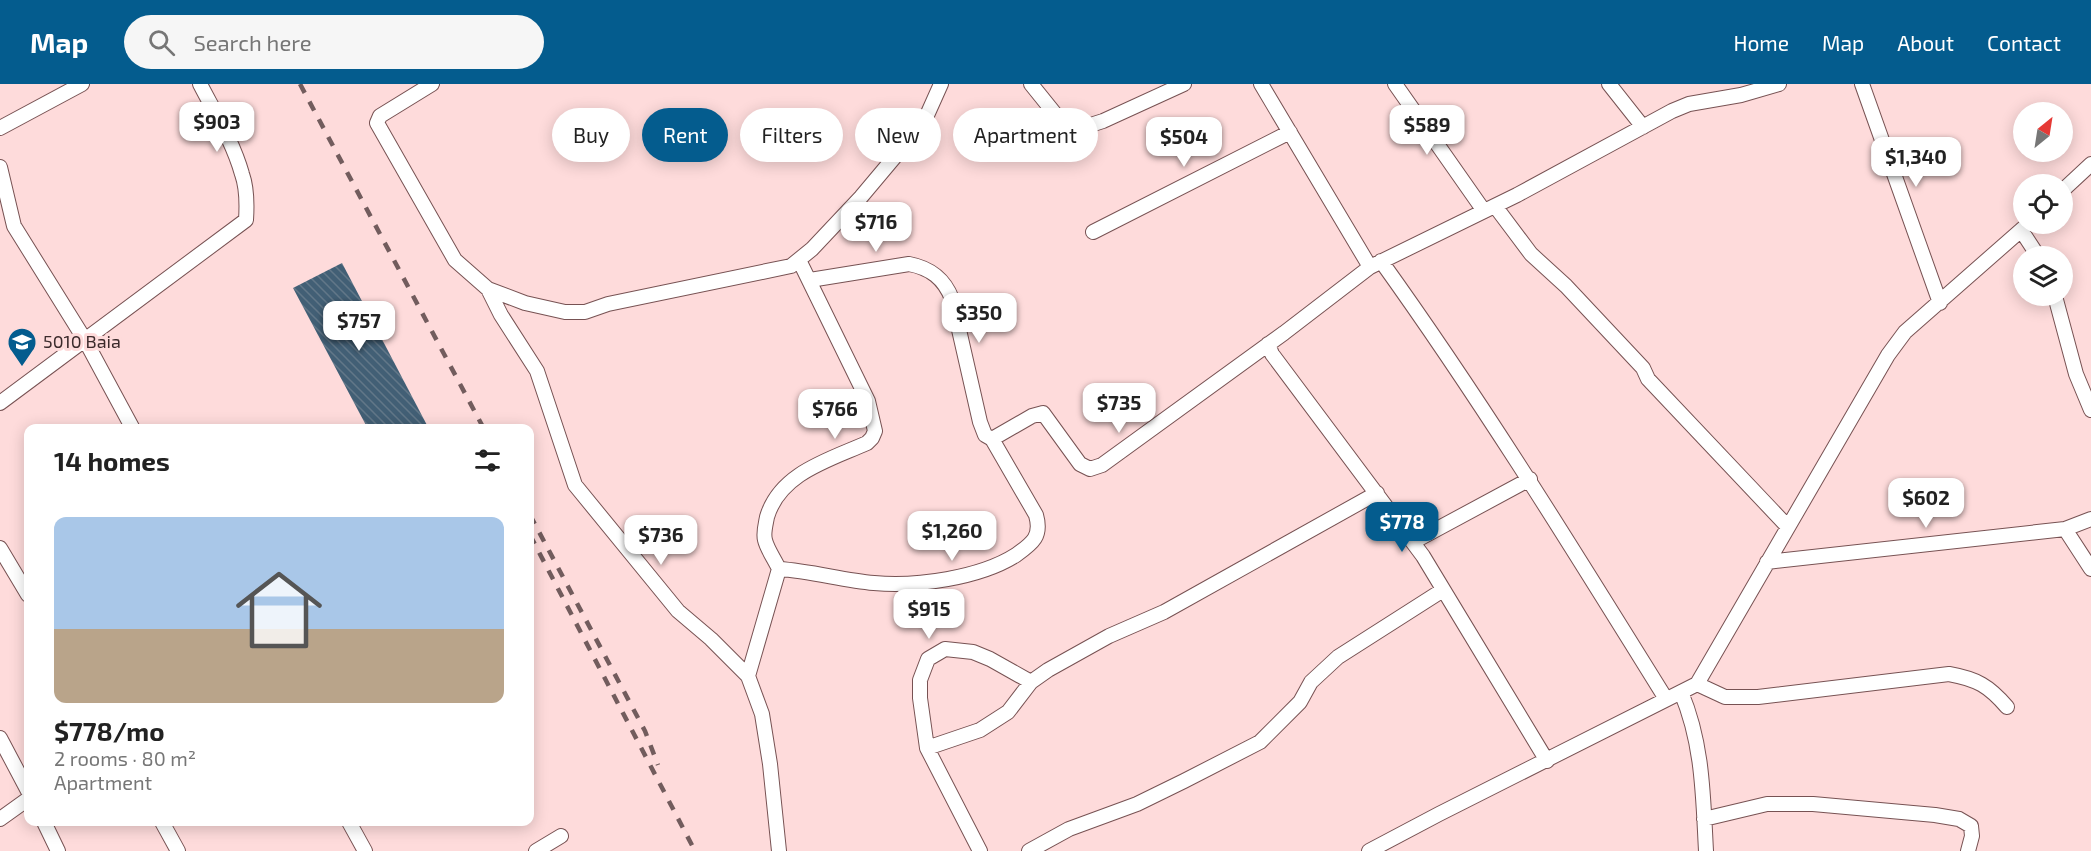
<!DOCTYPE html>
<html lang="en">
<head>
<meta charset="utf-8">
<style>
  body { margin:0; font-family:"Exo 2",sans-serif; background:#f6f6f6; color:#222; height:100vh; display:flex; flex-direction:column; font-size:22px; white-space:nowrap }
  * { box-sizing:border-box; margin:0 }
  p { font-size:20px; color:#767676 }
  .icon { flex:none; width:33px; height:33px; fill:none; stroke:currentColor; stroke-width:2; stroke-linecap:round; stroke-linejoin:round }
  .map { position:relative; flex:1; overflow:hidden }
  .sheet { position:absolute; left:24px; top:340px; width:510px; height:402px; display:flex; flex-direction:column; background:#fff; border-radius:12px; box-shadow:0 3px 15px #0003 }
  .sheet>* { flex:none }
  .guide { position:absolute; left:552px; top:24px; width:570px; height:54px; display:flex; gap:12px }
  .needle { width:39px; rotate:30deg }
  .tools { position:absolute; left:2013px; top:18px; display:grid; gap:12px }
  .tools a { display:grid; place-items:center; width:60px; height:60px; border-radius:50%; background:#fff; box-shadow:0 3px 15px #0003; font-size:30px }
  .price { position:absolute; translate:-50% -51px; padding:0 14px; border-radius:12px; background:#fff; color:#222; font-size:20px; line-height:39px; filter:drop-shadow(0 2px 3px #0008) }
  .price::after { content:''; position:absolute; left:50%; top:36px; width:18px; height:14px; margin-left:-9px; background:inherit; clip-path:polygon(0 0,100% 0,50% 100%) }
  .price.selected { background:#045c8e; color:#fff }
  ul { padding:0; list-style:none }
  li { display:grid; align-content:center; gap:12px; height:318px; padding:0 30px }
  li span { display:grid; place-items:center; height:186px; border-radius:12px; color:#555 }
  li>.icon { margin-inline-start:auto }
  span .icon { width:108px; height:108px; fill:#fffc; stroke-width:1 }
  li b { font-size:26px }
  h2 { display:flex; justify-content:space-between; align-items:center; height:72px; padding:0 30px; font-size:26px }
  .pill { padding:0 21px; border-radius:27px; background:#fff; box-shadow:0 3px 15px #0003; font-size:21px; line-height:54px }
  .pill.selected { background:#045c8e; color:#fff }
  header { display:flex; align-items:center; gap:36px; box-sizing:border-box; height:84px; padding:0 30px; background:#045c8e; color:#fff }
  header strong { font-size:28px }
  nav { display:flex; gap:33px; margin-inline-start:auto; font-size:21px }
  .search { width:420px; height:54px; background:#f6f6f6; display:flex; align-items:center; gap:15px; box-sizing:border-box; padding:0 21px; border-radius:33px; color:#767676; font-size:22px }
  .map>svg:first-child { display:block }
</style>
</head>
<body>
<header>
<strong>Map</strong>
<div class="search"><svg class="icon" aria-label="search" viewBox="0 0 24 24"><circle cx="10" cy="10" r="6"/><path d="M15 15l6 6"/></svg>Search here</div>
<nav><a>Home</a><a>Map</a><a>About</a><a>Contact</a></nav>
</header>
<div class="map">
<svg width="2091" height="767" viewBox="0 0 2091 767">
  <defs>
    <pattern id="building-back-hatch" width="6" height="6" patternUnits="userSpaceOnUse" patternTransform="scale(1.5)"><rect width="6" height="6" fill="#425f75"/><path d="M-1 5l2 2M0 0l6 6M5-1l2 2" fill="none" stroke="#627788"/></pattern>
  </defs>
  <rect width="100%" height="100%" fill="#fedbdb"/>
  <!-- building -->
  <path fill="url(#building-back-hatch)" d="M342 179 429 345H368L293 204Z"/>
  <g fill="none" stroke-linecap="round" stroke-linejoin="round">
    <!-- street casing -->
    <g stroke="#775253" stroke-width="16">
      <path id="street" d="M432 0 380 32 377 39 455 176 488 205 525 219 565 228H585L608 220 791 182 812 165 861 113 924 38 941 0
        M1031 0 1064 41 1075 46 1103 37 1184 0
        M1261 0 1370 183
        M1395 0 1484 127
        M1609 0 1643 43
        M1862 0 1940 219
        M0 44 82 0
        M0 83 14 142 85 256 133 345
        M2062 107 2091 80
        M1495 122 1531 170 1566 202 1643 284 1648 295 1788 443
        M2021 146 2038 172
        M1093 148 1290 48
        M1381 177C1483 319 1574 467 1666 615
        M488 205 501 231 537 287 575 401 678 527 711 555 748 592 762 630 770 680 779 767
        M2055 212 2076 290 2091 326
        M1268 260 1272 270 1423 472 1547 677
        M0 319 246 136C247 121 247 104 242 90 233 58 215 29 200 0
        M992 355 1032 332 1043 329 1080 380 1090 385 1102 381 1284 249 1370 183 1517 111 1672 27 1689 20 1741 11 1779 0
        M2065 445 2091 485
        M1413 458 1530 395
        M0 464 28 511
        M1767 478 2065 445 2091 435
        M779 485C811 487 842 496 874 499 916 503 980 494 1016 471 1033 459 1042 452 1036 431L992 355 985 351 980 338 952 215C944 194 930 184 909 180L810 196
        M748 592 779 485C775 476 767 465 765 456 763 449 766 439 767 433 780 389 829 376 867 359L872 354 875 347 868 317 799 176
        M1697 600 1725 613H1758L1949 590C1977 595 1989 602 2007 623
        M1681 608C1703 660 1703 712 1706 767
        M0 654 28 707
        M927 664 980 646 1008 628 1031 598 1048 586 1109 552 1164 528 1377 409
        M0 735 28 715
        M1704 735 1767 720H1813L1935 731 1959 735 1971 742 1972 752 1968 767
        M44 738 58 767
        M162 738 178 767
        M349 738 365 767
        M536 767 561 752
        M980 767 927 664 920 614V596L928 575 945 565 973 568 990 575 1031 598
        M1029 767 1069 745 1137 720 1184 697 1260 658 1300 618 1311 598 1338 573 1443 506
        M1369 767 1439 730 1697 600 1888 271 1905 248 2028 140"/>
    </g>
    <!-- street -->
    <use href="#street" stroke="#fff" stroke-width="14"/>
    <!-- rail -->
    <path stroke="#725c5d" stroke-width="4.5" stroke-dasharray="10 10" stroke-linecap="butt" d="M300 0 484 345
      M530 431 645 647 658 681
      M530 451 695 767"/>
  </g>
  <!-- icons -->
  <defs>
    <g id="school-pin" transform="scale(1.5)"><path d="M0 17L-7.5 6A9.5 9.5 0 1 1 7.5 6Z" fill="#045c8e" stroke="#fedbdb"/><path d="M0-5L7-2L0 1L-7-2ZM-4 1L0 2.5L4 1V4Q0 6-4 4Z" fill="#fff"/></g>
  </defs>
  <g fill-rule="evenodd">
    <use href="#school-pin" x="22" y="258"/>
  </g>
  <g text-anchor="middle" stroke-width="6" stroke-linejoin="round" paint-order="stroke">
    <!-- poi labels -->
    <g font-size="18" fill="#3c2b2c" stroke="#fedbdb" text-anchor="start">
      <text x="43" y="264">5010 Baia</text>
    </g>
  </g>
</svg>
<div class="tools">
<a><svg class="needle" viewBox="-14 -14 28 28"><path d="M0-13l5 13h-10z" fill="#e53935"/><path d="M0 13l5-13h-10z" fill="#767676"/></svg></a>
<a><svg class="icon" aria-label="locate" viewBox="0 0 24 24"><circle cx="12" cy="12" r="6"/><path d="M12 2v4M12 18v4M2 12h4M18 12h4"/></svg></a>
<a><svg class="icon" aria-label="layers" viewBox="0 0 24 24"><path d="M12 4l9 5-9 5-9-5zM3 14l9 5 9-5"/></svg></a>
</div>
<b class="price" style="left:217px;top:69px">$903</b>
<b class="price" style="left:1427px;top:72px">$589</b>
<b class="price" style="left:1184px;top:84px">$504</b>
<b class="price" style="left:1916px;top:104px">$1,340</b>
<b class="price" style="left:876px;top:169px">$716</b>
<b class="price" style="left:979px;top:260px">$350</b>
<b class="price" style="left:359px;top:268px">$757</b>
<b class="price" style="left:1119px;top:350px">$735</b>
<b class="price" style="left:835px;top:356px">$766</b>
<b class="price" style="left:1926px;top:445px">$602</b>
<b class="price selected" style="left:1402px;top:469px">$778</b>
<b class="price" style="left:952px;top:478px">$1,260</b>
<b class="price" style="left:661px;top:482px">$736</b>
<b class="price" style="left:929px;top:556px">$915</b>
<div class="guide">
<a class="pill">Buy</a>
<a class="pill selected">Rent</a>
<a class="pill">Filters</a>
<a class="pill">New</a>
<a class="pill">Apartment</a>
</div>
<section class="sheet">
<h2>14 homes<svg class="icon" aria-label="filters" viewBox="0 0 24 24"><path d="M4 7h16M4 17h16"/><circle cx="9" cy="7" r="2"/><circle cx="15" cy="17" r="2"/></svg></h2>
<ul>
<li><span style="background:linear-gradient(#a9c7e8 60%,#b9a48a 0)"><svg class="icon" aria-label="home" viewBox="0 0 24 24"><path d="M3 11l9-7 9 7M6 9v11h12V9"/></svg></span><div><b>$778/mo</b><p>2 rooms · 80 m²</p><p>Apartment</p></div></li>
</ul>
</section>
</div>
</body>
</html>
